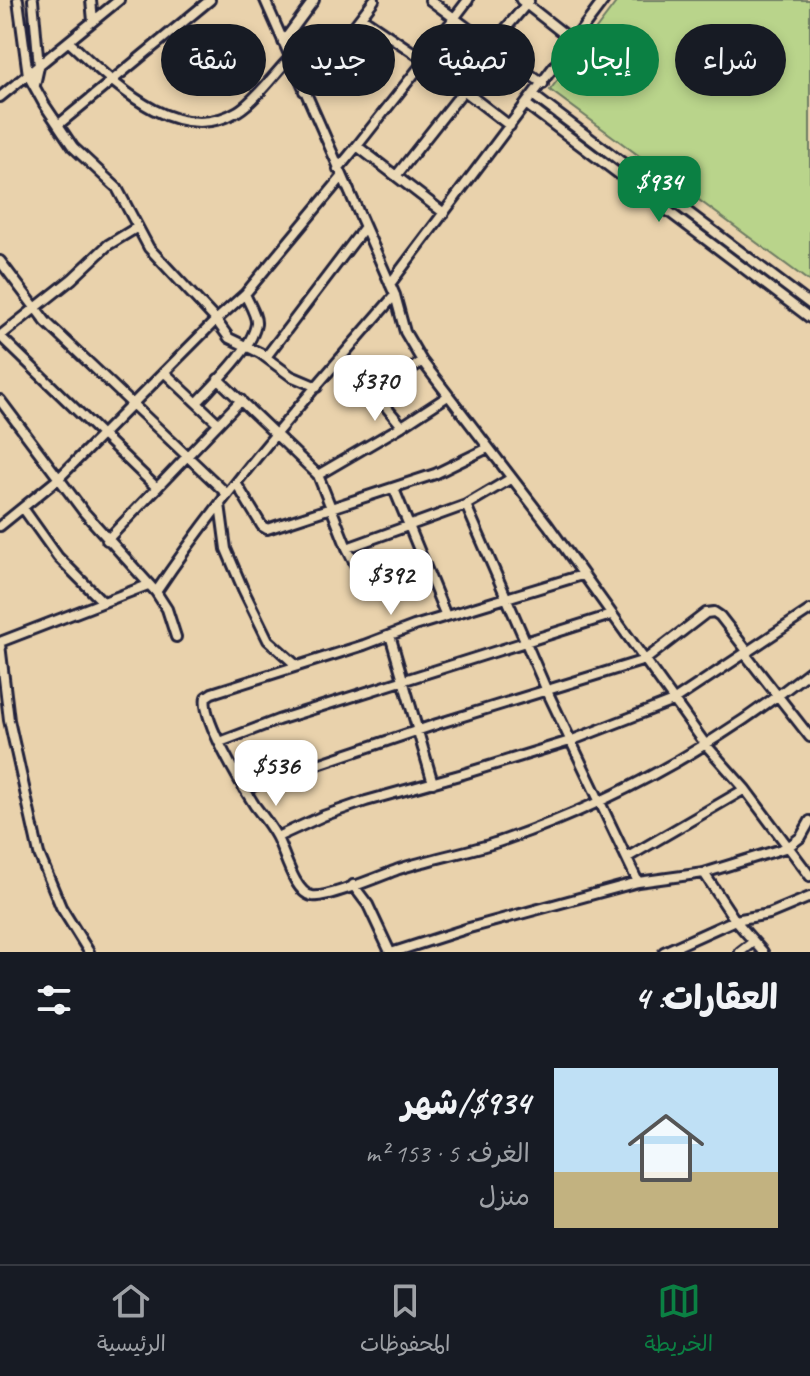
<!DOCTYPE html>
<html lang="ar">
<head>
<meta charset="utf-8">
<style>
  body { margin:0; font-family:Caveat,"Playpen Sans Arabic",sans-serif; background:#20242c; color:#f1f3f6; direction:rtl; height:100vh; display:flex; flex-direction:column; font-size:30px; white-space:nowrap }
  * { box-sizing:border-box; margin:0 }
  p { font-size:26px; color:#9ea1a6 }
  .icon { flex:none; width:44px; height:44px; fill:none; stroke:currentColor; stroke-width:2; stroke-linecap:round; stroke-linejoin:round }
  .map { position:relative; height:952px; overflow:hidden; direction:ltr }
  .details { display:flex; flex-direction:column; background:#171b24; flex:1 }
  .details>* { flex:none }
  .banner { position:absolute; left:24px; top:24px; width:762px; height:72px; direction:rtl; display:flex; gap:16px }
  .price { position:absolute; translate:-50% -68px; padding:0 18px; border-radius:16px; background:#fff; color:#222; font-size:26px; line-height:52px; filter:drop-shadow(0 2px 4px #0008) }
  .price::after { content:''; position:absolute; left:50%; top:48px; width:24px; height:18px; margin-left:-12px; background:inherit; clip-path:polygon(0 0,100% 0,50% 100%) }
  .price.selected { background:#0b8043; color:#fff }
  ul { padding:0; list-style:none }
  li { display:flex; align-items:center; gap:24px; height:200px; padding:0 32px }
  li+li { border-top:2px solid #363941 }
  li span { display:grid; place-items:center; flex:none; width:224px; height:160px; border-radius:0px; color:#555 }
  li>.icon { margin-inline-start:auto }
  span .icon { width:96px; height:96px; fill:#fffc; stroke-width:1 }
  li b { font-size:34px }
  h2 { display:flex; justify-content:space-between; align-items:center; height:96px; padding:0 32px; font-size:34px }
  .chip { padding:0 28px; border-radius:36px; background:#171b24; box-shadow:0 4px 12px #0003; font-size:28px; line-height:72px }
  .chip.selected { background:#0b8043; color:#fff }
  .menu { display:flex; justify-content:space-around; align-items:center; height:112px; border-top:2px solid #363941; background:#171b24; font-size:22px; color:#9ea1a6 }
  .menu a { display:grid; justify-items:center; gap:4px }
  .menu .selected { color:#0b8043 }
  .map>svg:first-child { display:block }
</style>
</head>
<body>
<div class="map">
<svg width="810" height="952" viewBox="0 0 810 952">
  <rect width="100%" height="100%" fill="#e9d2ac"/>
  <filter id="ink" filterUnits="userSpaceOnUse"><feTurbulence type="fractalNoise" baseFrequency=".0125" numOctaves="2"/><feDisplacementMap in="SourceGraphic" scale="16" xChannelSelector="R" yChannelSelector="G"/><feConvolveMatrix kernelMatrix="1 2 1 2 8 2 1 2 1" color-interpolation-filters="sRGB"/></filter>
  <g filter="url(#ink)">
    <!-- green -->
    <path fill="#b9d48b" stroke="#6e7b63" stroke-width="2" d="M618 0H810V282L550 90Z"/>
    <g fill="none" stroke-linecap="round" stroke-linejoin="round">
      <!-- minor casing -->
      <g stroke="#22223b" stroke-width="14">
        <path id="minor" d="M18 0 28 75 44 104 73 147 117 188 149 248 216 320 245 294 342 177
          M33 0 39 67 35 85
          M91 0 93 21
          M265 0 395 295 405 332 422 361 548 525 706 745 745 789 810 876
          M430 0 543 84
          M521 0 573 41
          M361 17 374 0
          M69 42C111 80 175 149 238 111 256 100 275 73 290 58
          M283 42 314 0
          M491 46 529 1
          M423 59 468 0
          M304 91 361 17 423 59 510 126
          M534 96 810 304
          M0 97 119 0
          M527 105 810 318
          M58 125 210 0
          M357 146 425 60
          M338 169 357 146 444 213
          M396 176 464 90
          M136 228 108 245 72 279 0 336 157 488
          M0 261 46 322 227 494
          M390 284 604 0
          M266 357 364 228
          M338 362 376 395 402 426
          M164 372 218 423
          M218 379 318 475 347 548 370 594 429 576
          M376 395 422 361
          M0 400 84 512 156 592 167 609 176 637
          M197 403C214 384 252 349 256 324 257 315 248 302 245 294
          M318 475 402 426 448 396
          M236 483 262 526 267 529 435 474 488 448
          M394 489 446 616
          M220 504 226 549 243 589 268 640 297 666
          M466 505 547 691 638 882
          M23 508 58 557 102 601
          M0 526 58 479 216 320 229 338 260 353 291 376 317 387
          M107 540 241 400
          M347 548 466 505 510 479
          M582 575 414 626 364 645 212 693 206 697C201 718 242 786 255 806 262 815 270 825 276 836 284 850 294 893 312 896 326 899 383 875 399 869 433 858 469 852 504 840 614 802 719 743 810 671
          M156 592C227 486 312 391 395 295
          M390 635 433 783
          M0 642 148 585
          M0 644 9 720 39 854 61 907 89 952
          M745 654 810 737
          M220 742 278 720 611 615
          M244 789 437 724 645 660 706 613 714 612 720 616 748 652
          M277 837 323 816 366 801 463 774 570 741 673 701 810 610
          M628 857 745 789
          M704 873 735 920 769 914 810 897
          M353 885 368 905 390 952
          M394 952 469 928 638 882 704 873 788 847 801 837 810 821
          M664 952 735 920 763 952
          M740 952 753 942"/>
      </g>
      <!-- minor -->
      <use href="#minor" stroke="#ebd9b6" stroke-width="8"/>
    </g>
  </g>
</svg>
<b class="price selected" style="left:659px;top:224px">$934</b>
<b class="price" style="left:375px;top:423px">$370</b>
<b class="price" style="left:391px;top:617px">$392</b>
<b class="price" style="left:276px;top:808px">$536</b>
<div class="banner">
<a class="chip">شراء</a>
<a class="chip selected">إيجار</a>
<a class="chip">تصفية</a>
<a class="chip">جديد</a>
<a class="chip">شقة</a>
</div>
</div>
<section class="details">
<h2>العقارات: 4<svg class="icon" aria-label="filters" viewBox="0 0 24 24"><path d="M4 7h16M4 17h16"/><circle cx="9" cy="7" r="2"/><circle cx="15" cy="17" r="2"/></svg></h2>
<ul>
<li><span style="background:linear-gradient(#bfe0f5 65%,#c2b280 0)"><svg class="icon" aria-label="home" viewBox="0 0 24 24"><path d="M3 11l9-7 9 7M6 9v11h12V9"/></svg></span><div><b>$934/شهر</b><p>الغرف: 5 · 153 m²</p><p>منزل</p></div></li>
</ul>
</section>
<nav class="menu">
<a class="selected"><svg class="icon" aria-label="map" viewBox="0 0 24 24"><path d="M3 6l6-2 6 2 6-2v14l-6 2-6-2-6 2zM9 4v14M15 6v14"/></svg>الخريطة</a>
<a><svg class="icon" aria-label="saved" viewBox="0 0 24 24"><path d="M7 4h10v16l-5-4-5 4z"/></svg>المحفوظات</a>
<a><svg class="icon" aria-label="home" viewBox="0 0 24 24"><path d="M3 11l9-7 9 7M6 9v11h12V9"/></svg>الرئيسية</a>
</nav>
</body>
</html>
